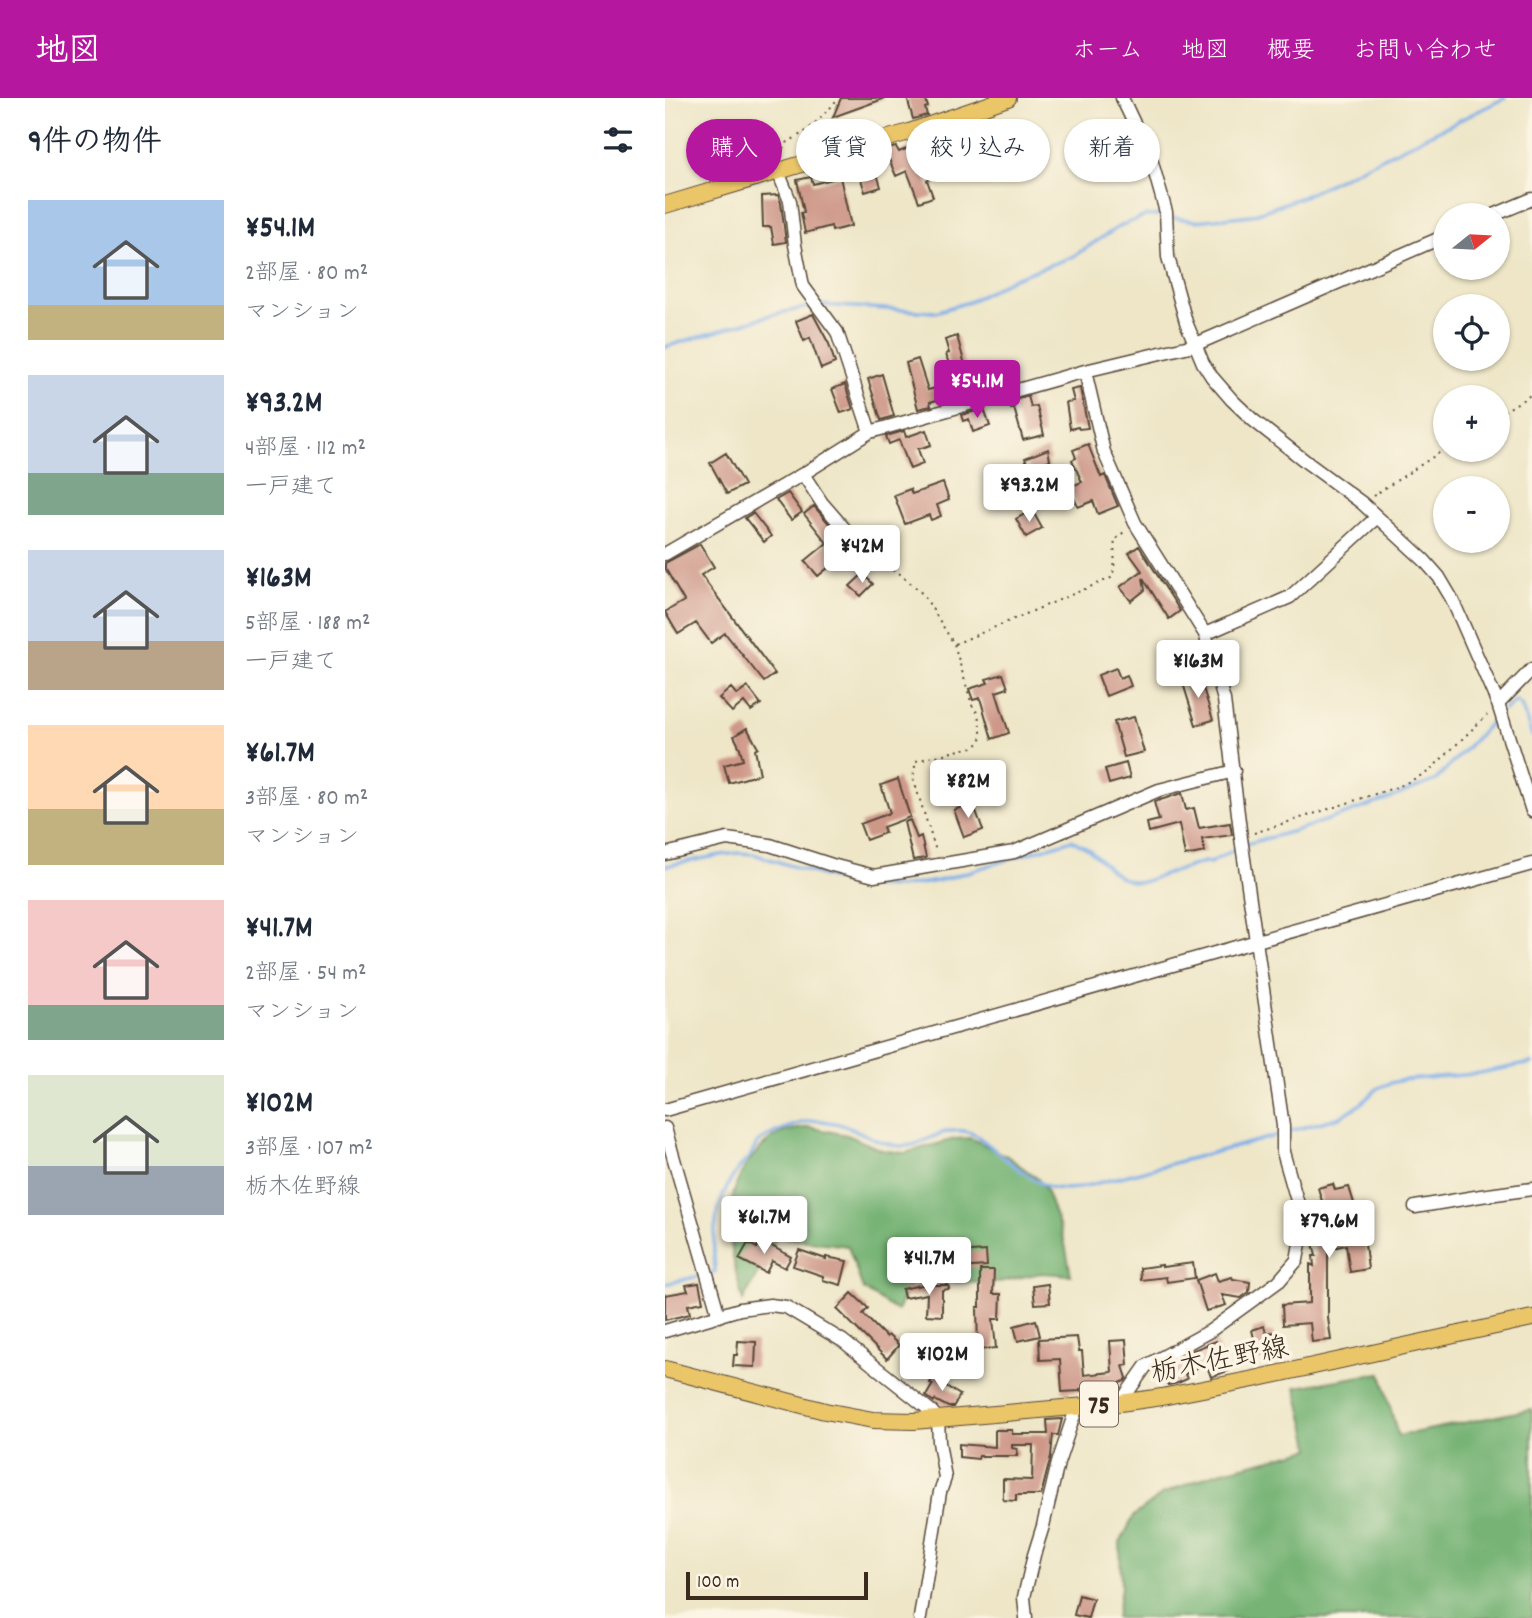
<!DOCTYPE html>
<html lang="ja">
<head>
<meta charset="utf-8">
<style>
  body { margin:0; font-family:Dekko,"Klee One",sans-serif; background:#f2f2f3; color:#1f2937; height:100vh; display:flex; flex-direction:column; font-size:26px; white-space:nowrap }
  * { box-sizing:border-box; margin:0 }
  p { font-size:23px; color:#747a83 }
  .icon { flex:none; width:38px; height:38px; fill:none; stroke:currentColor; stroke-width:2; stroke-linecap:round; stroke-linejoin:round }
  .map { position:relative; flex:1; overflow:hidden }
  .drawer { display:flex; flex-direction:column; background:#fff; width:665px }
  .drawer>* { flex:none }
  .banner { position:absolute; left:21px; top:21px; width:665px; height:63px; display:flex; gap:14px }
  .needle { width:46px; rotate:72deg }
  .controls { position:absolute; left:768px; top:105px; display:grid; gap:14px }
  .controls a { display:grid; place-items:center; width:77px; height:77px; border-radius:50%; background:#fff; box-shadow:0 2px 5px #0004; font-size:35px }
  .scale { position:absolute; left:21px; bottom:18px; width:182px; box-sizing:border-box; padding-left:7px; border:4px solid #3b2a1e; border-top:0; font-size:19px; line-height:24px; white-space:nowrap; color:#3b2a1e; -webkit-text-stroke:5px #fcf5e5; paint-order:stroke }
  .price { position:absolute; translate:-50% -60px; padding:0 16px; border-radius:7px; background:#fff; color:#222; font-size:23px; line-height:46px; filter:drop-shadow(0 2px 4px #0008) }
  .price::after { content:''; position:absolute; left:50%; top:42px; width:21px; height:16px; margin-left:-10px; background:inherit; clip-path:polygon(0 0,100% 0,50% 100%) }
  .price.on { background:#b5179e; color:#fff }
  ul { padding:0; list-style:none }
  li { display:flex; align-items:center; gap:21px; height:175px; padding:0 28px }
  li span { display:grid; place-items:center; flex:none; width:196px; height:140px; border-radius:0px; color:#555 }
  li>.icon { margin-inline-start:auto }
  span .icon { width:84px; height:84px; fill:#fffc; stroke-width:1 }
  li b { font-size:30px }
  h2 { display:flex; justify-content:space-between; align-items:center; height:84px; padding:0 28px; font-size:30px }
  .chip { padding:0 24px; border-radius:32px; background:#fff; box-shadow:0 2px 5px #0004; font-size:24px; line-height:63px }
  .chip.on { background:#b5179e; color:#fff }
  header { display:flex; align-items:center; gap:42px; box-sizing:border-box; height:98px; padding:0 35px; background:#b5179e; color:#fff }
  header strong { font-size:33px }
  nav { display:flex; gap:38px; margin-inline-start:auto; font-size:24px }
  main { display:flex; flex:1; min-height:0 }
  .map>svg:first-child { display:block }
</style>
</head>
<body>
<header>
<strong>地図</strong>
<nav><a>ホーム</a><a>地図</a><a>概要</a><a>お問い合わせ</a></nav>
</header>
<main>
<section class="drawer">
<h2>9件の物件<svg class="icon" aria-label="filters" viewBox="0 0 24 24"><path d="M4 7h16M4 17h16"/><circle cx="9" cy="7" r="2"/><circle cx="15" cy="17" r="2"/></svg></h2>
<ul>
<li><span style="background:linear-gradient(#a9c7e8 75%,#c2b280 0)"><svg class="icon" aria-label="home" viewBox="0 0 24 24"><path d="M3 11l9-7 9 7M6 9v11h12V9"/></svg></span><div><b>¥54.1M</b><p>2部屋 · 80 m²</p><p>マンション</p></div></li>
<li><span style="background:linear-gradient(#c9d6e8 70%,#7fa58c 0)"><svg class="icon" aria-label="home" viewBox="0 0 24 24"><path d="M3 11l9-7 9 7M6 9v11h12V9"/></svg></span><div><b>¥93.2M</b><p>4部屋 · 112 m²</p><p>一戸建て</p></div></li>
<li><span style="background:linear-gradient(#c9d6e8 65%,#b9a48a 0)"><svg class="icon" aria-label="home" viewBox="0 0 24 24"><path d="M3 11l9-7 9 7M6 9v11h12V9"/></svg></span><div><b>¥163M</b><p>5部屋 · 188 m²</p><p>一戸建て</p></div></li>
<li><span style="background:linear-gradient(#ffd9b3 60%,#c2b280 0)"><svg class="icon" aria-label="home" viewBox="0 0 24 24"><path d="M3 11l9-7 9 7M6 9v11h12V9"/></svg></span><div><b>¥61.7M</b><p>3部屋 · 80 m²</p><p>マンション</p></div></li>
<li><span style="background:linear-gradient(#f6c9c9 75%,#7fa58c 0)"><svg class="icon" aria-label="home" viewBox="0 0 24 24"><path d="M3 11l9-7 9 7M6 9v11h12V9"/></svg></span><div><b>¥41.7M</b><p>2部屋 · 54 m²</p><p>マンション</p></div></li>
<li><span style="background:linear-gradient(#dfe7d0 65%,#9aa5b1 0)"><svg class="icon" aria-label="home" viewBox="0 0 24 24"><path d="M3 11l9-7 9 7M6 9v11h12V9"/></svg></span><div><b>¥102M</b><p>3部屋 · 107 m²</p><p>栃木佐野線</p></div></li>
</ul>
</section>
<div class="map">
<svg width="867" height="1520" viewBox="0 0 867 1520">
  <rect width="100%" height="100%" fill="#fcf5e5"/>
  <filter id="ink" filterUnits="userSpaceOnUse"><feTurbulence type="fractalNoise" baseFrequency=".0143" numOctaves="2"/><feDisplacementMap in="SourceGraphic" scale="14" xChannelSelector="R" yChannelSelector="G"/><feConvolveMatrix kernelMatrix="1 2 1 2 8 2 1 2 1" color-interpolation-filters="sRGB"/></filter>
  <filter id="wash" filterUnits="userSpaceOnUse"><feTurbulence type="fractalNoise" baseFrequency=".00686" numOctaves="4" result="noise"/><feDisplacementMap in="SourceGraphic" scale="28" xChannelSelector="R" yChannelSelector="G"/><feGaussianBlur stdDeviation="1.57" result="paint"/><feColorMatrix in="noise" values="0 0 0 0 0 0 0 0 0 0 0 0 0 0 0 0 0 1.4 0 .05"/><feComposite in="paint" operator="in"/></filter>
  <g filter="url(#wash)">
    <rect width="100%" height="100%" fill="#eee6c7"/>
    <!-- forest -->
    <path fill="#76b374" stroke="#586e49" stroke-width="2" d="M143 1029 182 1037 217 1052 240 1055 290 1041 306 1040 342 1058 373 1081 381 1092 399 1141 406 1177 376 1175 329 1185 246 1183 232 1213 198 1191 183 1148 112 1139 78 1203C65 1153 52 1096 91 1055 100 1045 109 1037 122 1033 128 1031 136 1031 143 1029Z
      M716 1275 733 1338 867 1311V1520H451L456 1489 455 1445 469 1418 498 1396 550 1375 646 1351 631 1289Z"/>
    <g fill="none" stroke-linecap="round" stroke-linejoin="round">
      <!-- stream -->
      <path stroke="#7daee9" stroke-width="3.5" d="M504 119 531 123 587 117 637 99 840 0
        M156 207 270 214 304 204 349 180 407 159 455 128 480 118 497 117
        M0 249 106 217 149 208
        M839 612 851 603 856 607 867 638
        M581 746 629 733 680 716 721 702 771 682 833 617
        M0 768 56 757 74 755 88 756 169 781 205 788 234 789 273 783 407 742C412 745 417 747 422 750 441 764 450 785 477 784L539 764 545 765 574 749
        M622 1034 675 1019 696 1006 713 990 725 985 738 982 809 976 867 965
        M46 1175 50 1174V1171C46 1138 51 1102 71 1074 75 1069 80 1064 85 1058 88 1054 90 1048 93 1045 102 1036 135 1024 147 1023 152 1022 158 1023 163 1024 190 1026 210 1048 238 1048 258 1049 274 1029 299 1033 311 1035 317 1042 326 1049 340 1061 370 1086 388 1090 396 1091 406 1091 414 1090L611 1038
        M0 1186 39 1177"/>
    </g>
    <g id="blocks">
      <!-- building -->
      <path fill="#ce9889" d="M176 0H217L218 1 168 19Z
        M242 0H260L263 9 260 10 262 17 248 21Z
        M164 26 169 42 153 48 147 32Z
        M287 37 292 57 275 61 270 42Z
        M251 47 265 81 262 82 268 99 254 104 242 73 231 78 220 52 231 49 234 54Z
        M206 56 216 89 200 94 194 75 181 79 177 65Z
        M146 79 148 86 175 79 186 128 167 133 166 128 140 135 136 115 139 114 132 82Z
        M113 97 116 105 121 144 109 146 106 129H98L97 98Z
        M148 216 164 246 170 265 156 271 145 240 139 243 131 223Z
        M292 238 308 296 286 301V298L265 304 266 308 253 311 241 265 253 261 263 292 282 287 279 276 286 274 281 256 284 255 280 242Z
        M217 276 229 318 216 322 203 281Z
        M180 286 188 311 176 315 167 291Z
        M415 290 423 330 414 331 413 329 405 331 401 304 409 303 406 292Z
        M363 298 366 309 372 308 379 337 358 342 349 310 346 311 343 304Z
        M319 311 325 328 308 334 304 321 298 323 296 317Z
        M261 332 266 347 253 351 258 366 245 371 234 342 224 346 221 338 239 333 241 339Z
        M423 346 436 379 440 377 453 408 433 416 428 403 413 409 404 389 417 384 407 362 411 360 408 352Z
        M383 351 385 362 382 363 389 382 372 389 360 360Z
        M61 355 79 387 62 396 45 365Z
        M278 385 284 402 272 407 276 418 266 422 264 417 240 426 229 397 245 391 247 396Z
        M123 395 137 414 126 422 111 402Z
        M149 408 191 457 185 463 180 456 153 478 140 463 162 445 139 416Z
        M367 412 377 430 361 439 351 421Z
        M88 415 106 438 99 444 80 420Z
        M35 446 49 469 36 477 110 576 99 584 60 535 46 545 31 525 13 536 0 514 19 503 0 470V465Z
        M474 448 515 513 504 521 478 480 480 492 466 503 455 489 477 473 464 455Z
        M198 476 208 486 196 498 185 488Z
        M451 570 455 580 462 577 466 588 441 598 433 577Z
        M338 576 343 590 331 594 344 635 327 641 315 600 308 602 304 591 323 585 321 581Z
        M534 577 548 622 531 627 517 582Z
        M83 589 96 606 86 613 79 604 67 614 54 600 66 590 72 597Z
        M469 619 479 654 459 659 449 624Z
        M82 630 93 650 90 652 95 676 64 685 59 667 78 662 75 650 69 638Z
        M461 665 465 680 444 686 440 671Z
        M233 681 245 719 218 729 220 735 201 742 195 726 225 715 216 687Z
        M517 695 521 712 529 710 534 730 565 725 567 737 537 741 540 754 520 758 514 726 484 734 482 725 494 722 489 704Z
        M308 705 318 732 299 739 289 712Z
        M245 722 252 740 256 738 261 760 248 762 239 724Z
        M668 1086 670 1092 684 1089 699 1138 703 1171 685 1174 681 1147 663 1151V1220L666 1242 647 1244 645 1225 618 1227 617 1207 645 1205V1166L649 1168 648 1158H651L647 1141 679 1134 673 1114 643 1122 642 1107 657 1103 653 1090Z
        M96 1142 126 1159 120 1170 107 1163 101 1175 74 1161 83 1145 92 1150Z
        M134 1152 161 1161V1159L182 1163 176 1187 158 1182V1178L128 1168Z
        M321 1153 322 1168 292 1170 291 1155Z
        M528 1165 530 1180 502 1184 501 1179 476 1182 475 1170 497 1167V1169Z
        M315 1172H329L328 1196H336L335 1221H328L331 1250 313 1252 312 1209H315Z
        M550 1175 553 1183 567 1179 568 1181 585 1184 584 1194 576 1200 557 1197 561 1207 541 1213 531 1182Z
        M34 1185 38 1204 23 1207 25 1216 0 1222V1197L23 1193 21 1187Z
        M383 1186 385 1205 370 1206 368 1188Z
        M257 1187H283L284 1191 277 1192V1218L261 1217 262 1196 239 1200 237 1191Z
        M187 1195 203 1210 198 1216 221 1239 223 1237 234 1247 222 1261 172 1211Z
        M371 1222 375 1238 353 1243 349 1228Z
        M599 1228 601 1235 608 1234 613 1252 593 1257 587 1232Z
        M412 1239 414 1253H417L419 1277 447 1274 445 1243 461 1242 463 1267 458 1268 462 1280 460 1283 447 1288 415 1291V1293L397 1294 395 1261 375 1262 374 1241Z
        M73 1243 91 1244 90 1269 68 1268 69 1257H72Z
        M551 1243 563 1273 546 1279 541 1265 520 1276 522 1281 513 1285 503 1287 495 1270 529 1252Z
        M269 1275 278 1279 276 1285 295 1297 288 1309H283L270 1302 269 1304 261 1298 268 1286 265 1285Z
        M397 1321 393 1337H388L386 1358 376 1397H351V1403L338 1402V1381L367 1382 368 1347H347V1350L352 1351V1358H314L313 1361 294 1359V1346L330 1349V1332H347V1336H383L382 1322Z
        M414 1497 428 1501 423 1520 409 1517Z"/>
    </g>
  </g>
  <g filter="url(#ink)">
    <use href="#blocks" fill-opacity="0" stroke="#564637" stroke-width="2"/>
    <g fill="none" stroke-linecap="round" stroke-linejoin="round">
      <!-- minor casing -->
      <g stroke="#564637" stroke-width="15">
        <path id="minor" d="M457 0 486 61 501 114 503 159 521 224 538 265 547 279 567 302 588 322 644 366 697 405 759 462 774 479 787 501 833 606 867 713
          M114 76 125 103 130 147 138 188 172 234 205 334
          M829 117 867 101
          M420 273 439 354 470 425 540 536 559 602 576 740 618 1028V1054L633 1106 636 1140 632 1162 614 1183 545 1233 481 1268 455 1305
          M138 376 157 405 205 460
          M0 456 138 376 205 334 420 273 529 247 780 138
          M540 536 625 499 712 419
          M833 606 867 571
          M0 756 62 741 105 747 167 767 209 778 349 754 494 692 569 673
          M0 1012 592 843 867 766
          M0 1030 54 1218
          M750 1109 816 1098 867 1091
          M0 1233 75 1211 105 1207 121 1209 178 1243 266 1313 273 1321 274 1344 280 1380 275 1394 255 1520
          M361 1520 359 1499 369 1457 378 1428 393 1365 412 1308"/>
      </g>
      <!-- major casing -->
      <g stroke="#564637" stroke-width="18">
        <path id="major" d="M0 107 244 34 343 0
          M0 1271 160 1313 208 1322 249 1323 455 1305 497 1299 589 1281 867 1220"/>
      </g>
      <!-- path -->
      <path stroke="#564637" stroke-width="2" stroke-dasharray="2 5" stroke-linecap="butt" d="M115 57 120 46 143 32 169 6 172 0
        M833 317 867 296
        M708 398 780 351
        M215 466 235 476 254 492 263 504 289 546 307 607 313 616 317 639 311 648 251 663 248 680 271 753
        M290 546 446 480C452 469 448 455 450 442L460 433
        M589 735 735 688 763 674 822 617"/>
      <!-- minor -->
      <use href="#minor" stroke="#fff" stroke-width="12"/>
      <!-- major -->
      <use href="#major" stroke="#ebc669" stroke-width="16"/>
    </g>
  </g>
  <g text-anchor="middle" stroke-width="7" stroke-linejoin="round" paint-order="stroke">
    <!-- shield labels -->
    <rect fill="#fcf5e5" stroke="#75675a" stroke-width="2" x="415" y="1283.5" width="38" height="45" rx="5"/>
    <g font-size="26" font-weight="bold" fill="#3b2a1e">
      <text x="434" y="1315">75</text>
    </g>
    <!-- street labels -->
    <g font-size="28" fill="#3b2a1e" stroke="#fcf5e5">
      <text transform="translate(554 1260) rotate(-11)" y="10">栃木佐野線</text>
    </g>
  </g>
</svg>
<div class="controls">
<a><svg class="needle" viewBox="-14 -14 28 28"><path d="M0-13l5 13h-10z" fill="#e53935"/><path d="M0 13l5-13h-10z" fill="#747a83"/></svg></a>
<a><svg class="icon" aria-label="locate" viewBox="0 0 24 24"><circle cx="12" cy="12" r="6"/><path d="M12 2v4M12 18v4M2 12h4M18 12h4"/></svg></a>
<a>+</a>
<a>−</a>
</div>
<div class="scale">100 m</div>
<b class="price on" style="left:312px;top:322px">¥54.1M</b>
<b class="price" style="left:364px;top:426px">¥93.2M</b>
<b class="price" style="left:197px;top:487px">¥42M</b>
<b class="price" style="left:533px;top:602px">¥163M</b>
<b class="price" style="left:303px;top:722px">¥82M</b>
<b class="price" style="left:99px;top:1158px">¥61.7M</b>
<b class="price" style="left:664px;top:1162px">¥79.6M</b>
<b class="price" style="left:264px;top:1199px">¥41.7M</b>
<b class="price" style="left:277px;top:1295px">¥102M</b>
<div class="banner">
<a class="chip on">購入</a>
<a class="chip">賃貸</a>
<a class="chip">絞り込み</a>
<a class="chip">新着</a>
</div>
</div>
</main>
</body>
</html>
